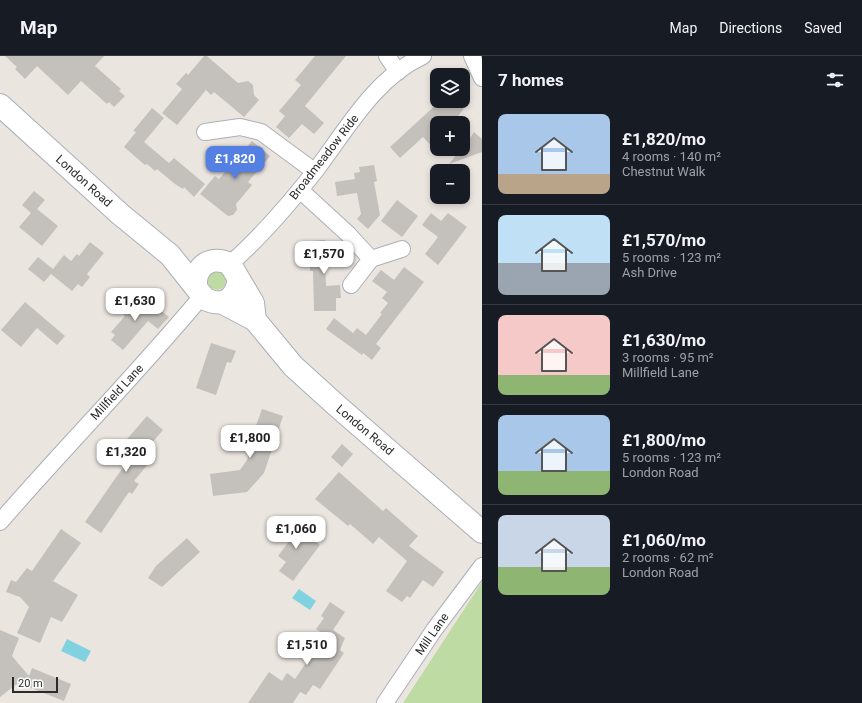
<!DOCTYPE html>
<html lang="en">
<head>
<meta charset="utf-8">
<style>
  body { margin:0; font-family:Roboto,sans-serif; background:#20242c; color:#f1f3f6; height:100vh; display:flex; flex-direction:column; font-size:15px; white-space:nowrap }
  * { box-sizing:border-box; margin:0 }
  p { font-size:13px; color:#9ea1a6 }
  .icon { flex:none; width:22px; height:22px; fill:none; stroke:currentColor; stroke-width:2; stroke-linecap:round; stroke-linejoin:round }
  .map { position:relative; flex:1; overflow:hidden }
  .drawer { display:flex; flex-direction:column; background:#171b24; width:380px }
  .drawer>* { flex:none }
  .buttons { position:absolute; left:430px; top:12px; display:grid; gap:8px }
  .buttons a { display:grid; place-items:center; width:40px; height:40px; border-radius:8px; background:#171b24; box-shadow:0 2px 6px #0003; font-size:20px }
  .scale { position:absolute; left:12px; bottom:10px; width:46px; box-sizing:border-box; padding-left:4px; border:2px solid #2b2b2b; border-top:0; font-size:11px; line-height:14px; white-space:nowrap; color:#2b2b2b; -webkit-text-stroke:3px #fff; paint-order:stroke }
  .price { position:absolute; translate:-50% -34px; padding:0 9px; border-radius:8px; background:#fff; color:#222; font-size:13px; line-height:26px; filter:drop-shadow(0 1px 2px #0008) }
  .price::after { content:''; position:absolute; left:50%; top:24px; width:12px; height:9px; margin-left:-6px; background:inherit; clip-path:polygon(0 0,100% 0,50% 100%) }
  .price.active { background:#5480e3; color:#fff }
  ul { padding:0; list-style:none }
  li { display:flex; align-items:center; gap:12px; height:100px; padding:0 16px }
  li+li { border-top:1px solid #363941 }
  li span { display:grid; place-items:center; flex:none; width:112px; height:80px; border-radius:8px; color:#555 }
  li>.icon { margin-inline-start:auto }
  span .icon { width:48px; height:48px; fill:#fffc; stroke-width:1 }
  li b { font-size:17px }
  h2 { display:flex; justify-content:space-between; align-items:center; height:48px; padding:0 16px; font-size:17px }
  header { display:flex; align-items:center; gap:24px; box-sizing:border-box; height:56px; padding:0 20px; background:#171b24; border-bottom:1px solid #363941 }
  header strong { font-size:19px }
  nav { display:flex; gap:22px; margin-inline-start:auto; font-size:14px }
  main { display:flex; flex:1; min-height:0 }
  .map>svg:first-child { display:block }
</style>
</head>
<body>
<header>
<strong>Map</strong>
<nav><a>Map</a><a>Directions</a><a>Saved</a></nav>
</header>
<main>
<div class="map">
<svg width="482" height="647" viewBox="0 0 482 647">
  <rect width="100%" height="100%" fill="#ebe5e0"/>
  <!-- green -->
  <path fill="#bddba3" d="M208 225a9 9 0 1 1 18 0a9 9 0 1 1-18 0Z
    M482 526V647H403Z"/>
  <!-- water -->
  <path fill="#80d2e0" d="M299 533 316 545 310 554 292 542Z
    M67 583 91 595 85 606 61 595Z"/>
  <!-- building -->
  <path fill="#c4c0bb" d="M5 0H104L95 10 121 33 119 35 125 40 114 51 109 46 107 48 81 25 68 39 37 10 25 23 15 13 17 11Z
    M204 0H207L238 27 248 25 253 29 254 39 259 44 244 61 214 36 211 39 206 34 177 69 162 57 182 33 176 28 186 17 188 19Z
    M315 0H346L305 50 324 67 314 78 302 68 289 82 276 71 285 60 279 55 301 29 295 24Z
    M440 45H455L464 52 453 67H437V96L423 81 400 102 390 91Z
    M152 52 164 62 144 86 169 107 174 102 205 128 194 141 184 131 183 133 175 128 157 113 155 115 147 108 145 109 124 91 136 76 133 75Z
    M474 76 482 83V96L449 108 461 93H463Z
    M252 85 270 100 248 126 252 129 236 148 237 154 233 159 228 160 200 138 215 120 219 123Z
    M374 109 377 125 374 126 380 159 368 173 357 163 361 158 357 137 337 140 335 126 355 123 354 117 360 116 359 111Z
    M34 135 45 144 37 153 58 170 42 190 19 171 31 157 22 149Z
    M397 144 418 160 402 181 381 165Z
    M431 157 441 165 448 157 467 171 438 209 425 198 438 181 422 169Z
    M325 184V190L343 189 344 204 325 205 326 230 340 229 341 242H336V255H314L313 215H310V206H308L307 194H310V185Z
    M90 186 104 197 87 218 90 221 82 231 78 228 72 235 51 218 44 226 28 213 38 201 53 213 64 199 71 205 77 198 79 200Z
    M404 211 424 226 376 288 381 292 372 304 363 297 362 299 326 273 334 262 353 277 357 272 366 279 382 258 380 257 388 247 382 242 387 236 372 225 381 214 394 224Z
    M128 242 141 253 148 249 156 256 159 253 169 261 158 273 148 265 123 294 111 284 115 279 111 276 125 260 118 253Z
    M25 246 65 280 57 289 37 272 21 291 1 274Z
    M211 287 236 295 231 307 227 306 216 339 196 332Z
    M262 353 283 360 264 417 247 436 213 440 210 418 240 414 247 404 258 371 256 370Z
    M147 360 163 374 145 395 153 402 134 425 139 428 132 438 129 436 101 477 85 466 126 407 115 397Z
    M342 388 353 398 342 411 331 401Z
    M339 416 383 455 386 452 418 480 409 490 444 516 433 531 423 524 410 542 407 540 402 546 386 535 407 505 379 481 373 488 350 468 348 470 315 443Z
    M286 463 320 489 293 525 279 515 286 506 278 500 290 484 277 474Z
    M61 473 81 487 53 525 78 539 62 566 51 561 40 587 17 577 29 551 20 541 6 536 11 524 16 526 27 512 32 515Z
    M187 482 200 496 162 531 148 522 156 510Z
    M330 546 345 556 333 574 345 582 340 594 344 597 320 633 313 629 306 639 300 636 293 647H248L269 616 282 625 287 617 295 623 325 579 316 573 324 562 321 560Z
    M0 574 19 582 12 600 29 620 32 612 71 628 64 645 18 627 0 641Z"/>
  <g fill="none" stroke-linecap="round" stroke-linejoin="round">
    <!-- minor casing -->
    <g stroke="#acafb6" stroke-width="18">
      <path id="minor" d="M387 0 398 16
        M472 0 482 22
        M205 76 240 71 261 76 314 115
        M300 134 348 178 371 203 402 193
        M230 208C262 180 290 147 316 114 347 73 375 22 423 0
        M351 229 371 203
        M0 466C66 390 137 318 202 240
        M385 647 434 574 482 510"/>
    </g>
    <!-- secondary casing -->
    <g stroke="#acafb6" stroke-width="24">
      <path id="secondary" d="M0 49 120 158 170 199 205 243C224 252 235 243 239 224
        M196 229C195 209 212 199 230 208L253 247 255 264
        M221 246 255 264 293 310 336 349 482 476"/>
    </g>
    <!-- minor -->
    <use href="#minor" stroke="#fff" stroke-width="16"/>
    <!-- secondary -->
    <use href="#secondary" stroke="#fff" stroke-width="22"/>
  </g>
  <g text-anchor="middle" stroke-width="3" stroke-linejoin="round" paint-order="stroke">
    <!-- street labels -->
    <g font-size="12" fill="#2b2b2b" stroke="#fff">
      <text transform="translate(324 101) rotate(-52)" y="4">Broadmeadow Ride</text>
      <text transform="translate(84 125) rotate(42)" y="4">London Road</text>
      <text transform="translate(117 336) rotate(-47)" y="4">Millfield Lane</text>
      <text transform="translate(365 374) rotate(40)" y="4">London Road</text>
      <text transform="translate(432 578) rotate(-55)" y="4">Mill Lane</text>
    </g>
  </g>
</svg>
<div class="buttons">
<a><svg class="icon" aria-label="layers" viewBox="0 0 24 24"><path d="M12 4l9 5-9 5-9-5zM3 14l9 5 9-5"/></svg></a>
<a>+</a>
<a>−</a>
</div>
<div class="scale">20 m</div>
<b class="price active" style="left:235px;top:124px">£1,820</b>
<b class="price" style="left:324px;top:219px">£1,570</b>
<b class="price" style="left:135px;top:266px">£1,630</b>
<b class="price" style="left:250px;top:403px">£1,800</b>
<b class="price" style="left:126px;top:417px">£1,320</b>
<b class="price" style="left:296px;top:494px">£1,060</b>
<b class="price" style="left:307px;top:610px">£1,510</b>
</div>
<section class="drawer">
<h2>7 homes<svg class="icon" aria-label="filters" viewBox="0 0 24 24"><path d="M4 7h16M4 17h16"/><circle cx="9" cy="7" r="2"/><circle cx="15" cy="17" r="2"/></svg></h2>
<ul>
<li><span style="background:linear-gradient(#a9c7e8 75%,#b9a48a 0)"><svg class="icon" aria-label="home" viewBox="0 0 24 24"><path d="M3 11l9-7 9 7M6 9v11h12V9"/></svg></span><div><b>£1,820/mo</b><p>4 rooms · 140 m²</p><p>Chestnut Walk</p></div></li>
<li><span style="background:linear-gradient(#bfe0f5 60%,#9aa5b1 0)"><svg class="icon" aria-label="home" viewBox="0 0 24 24"><path d="M3 11l9-7 9 7M6 9v11h12V9"/></svg></span><div><b>£1,570/mo</b><p>5 rooms · 123 m²</p><p>Ash Drive</p></div></li>
<li><span style="background:linear-gradient(#f6c9c9 75%,#8fb573 0)"><svg class="icon" aria-label="home" viewBox="0 0 24 24"><path d="M3 11l9-7 9 7M6 9v11h12V9"/></svg></span><div><b>£1,630/mo</b><p>3 rooms · 95 m²</p><p>Millfield Lane</p></div></li>
<li><span style="background:linear-gradient(#a9c7e8 70%,#8fb573 0)"><svg class="icon" aria-label="home" viewBox="0 0 24 24"><path d="M3 11l9-7 9 7M6 9v11h12V9"/></svg></span><div><b>£1,800/mo</b><p>5 rooms · 123 m²</p><p>London Road</p></div></li>
<li><span style="background:linear-gradient(#c9d6e8 65%,#8fb573 0)"><svg class="icon" aria-label="home" viewBox="0 0 24 24"><path d="M3 11l9-7 9 7M6 9v11h12V9"/></svg></span><div><b>£1,060/mo</b><p>2 rooms · 62 m²</p><p>London Road</p></div></li>
</ul>
</section>
</main>
</body>
</html>
